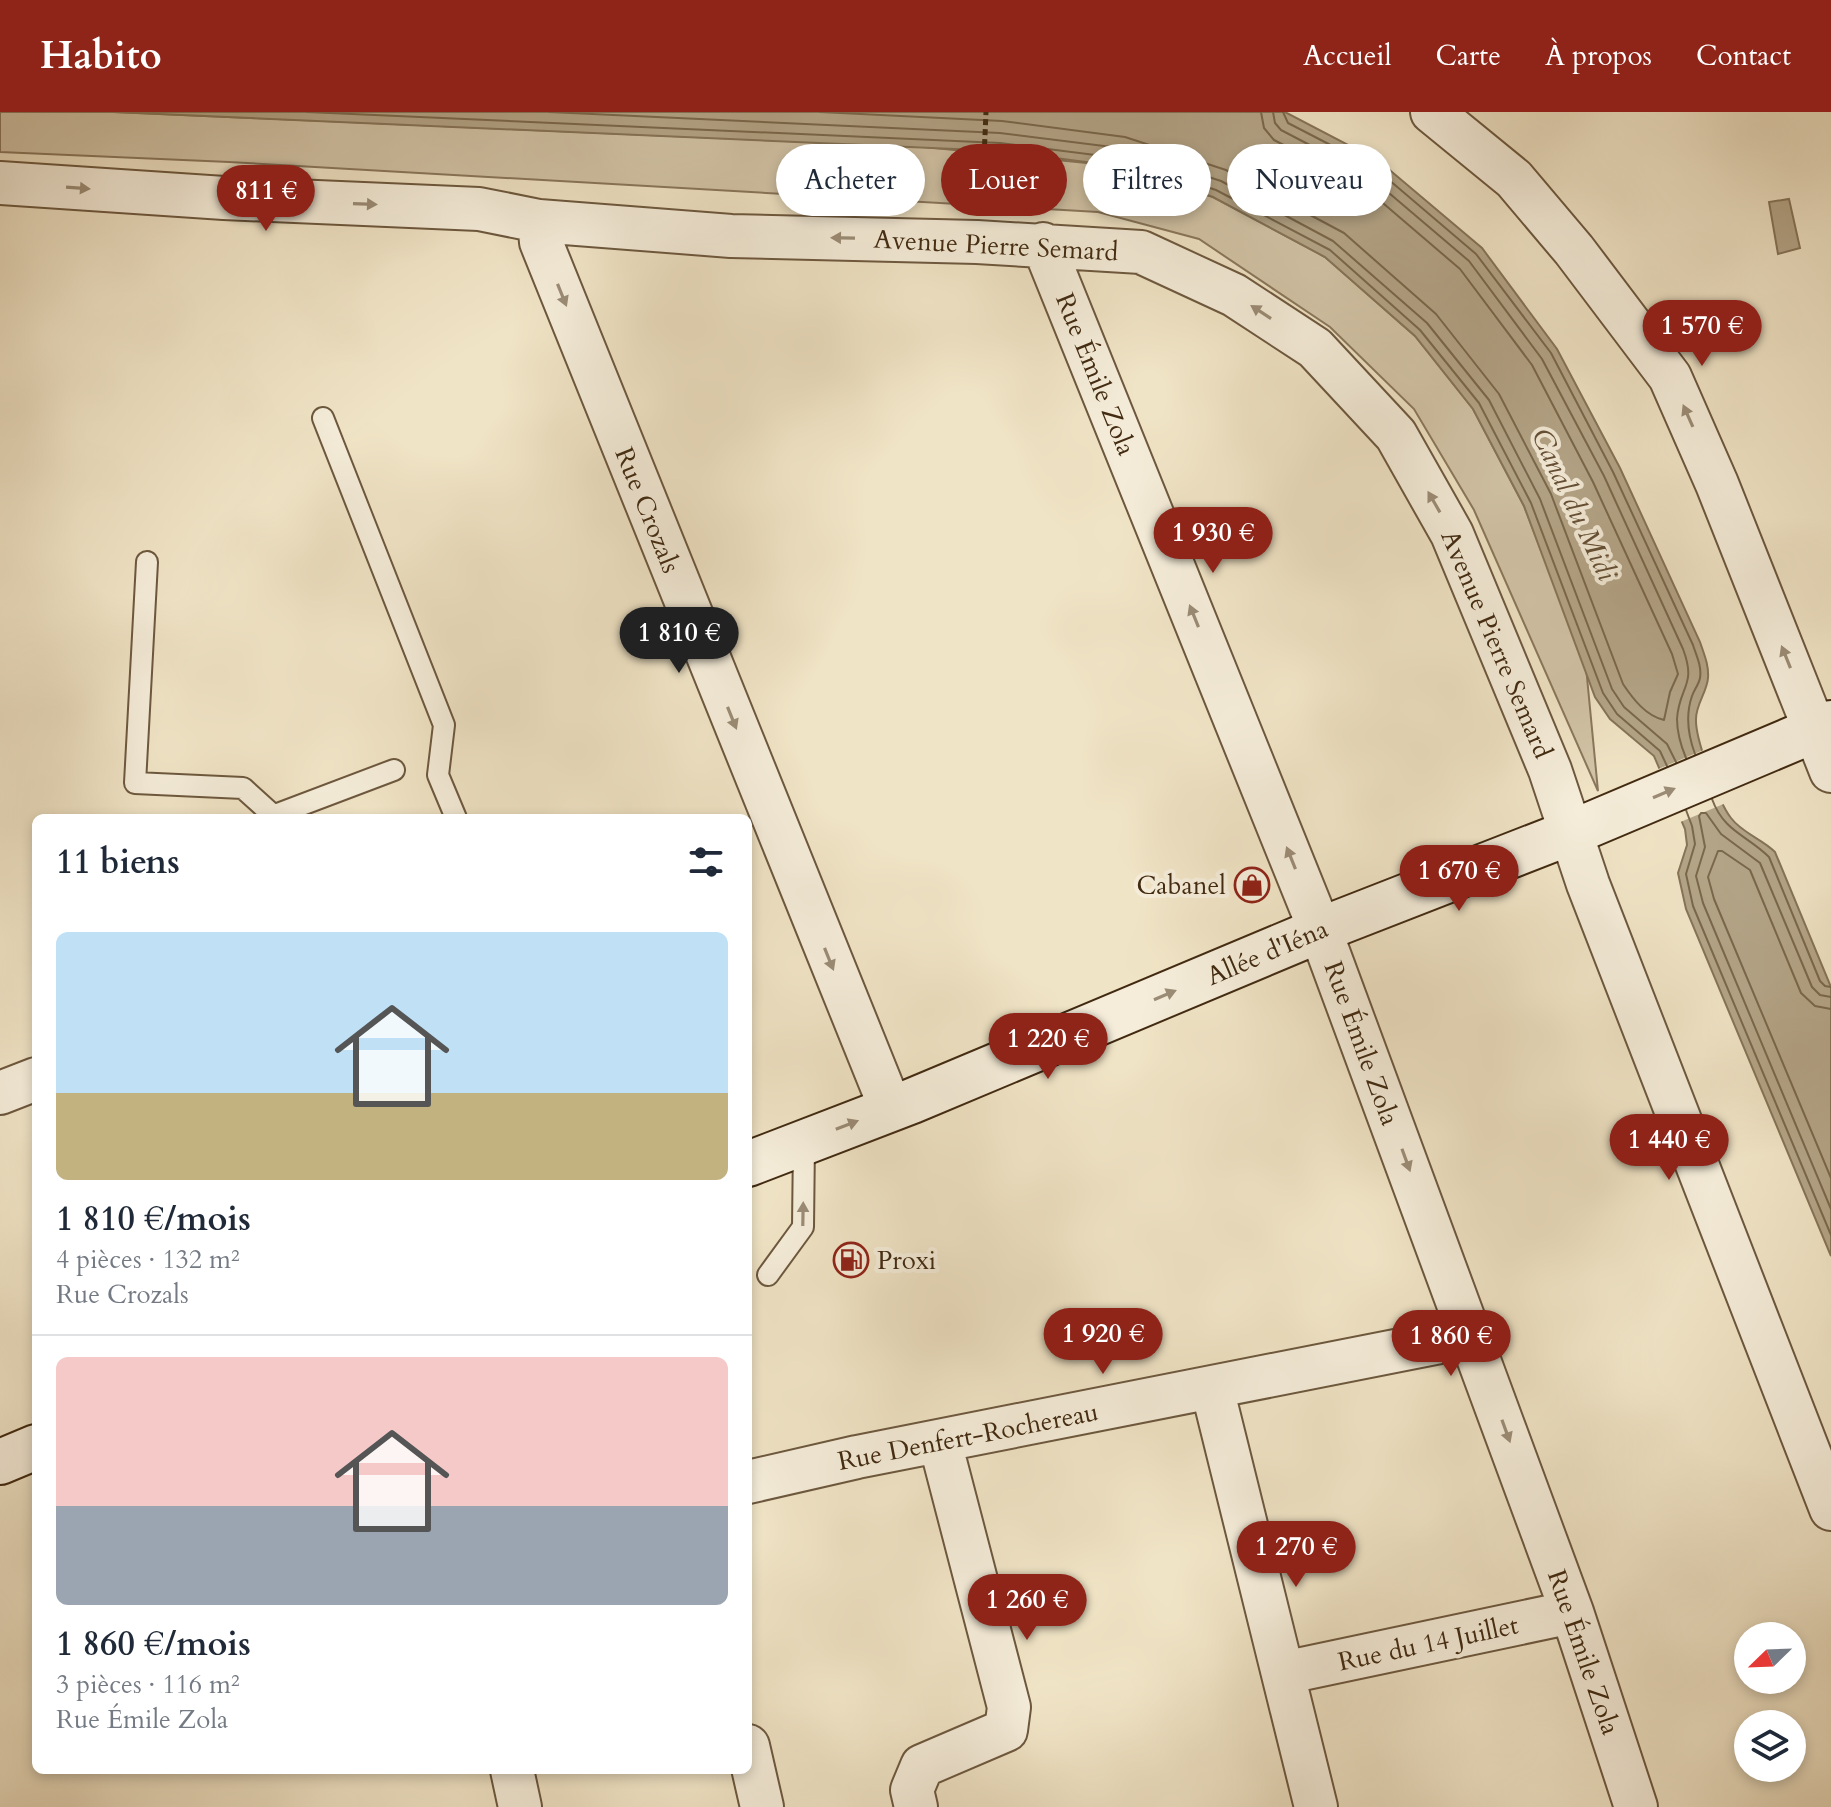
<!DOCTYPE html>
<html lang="fr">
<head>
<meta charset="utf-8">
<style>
  body { margin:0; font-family:Cardo,serif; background:#f2f2f3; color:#1f2937; height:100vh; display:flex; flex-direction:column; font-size:30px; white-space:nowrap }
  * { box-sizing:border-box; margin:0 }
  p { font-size:26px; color:#747a83 }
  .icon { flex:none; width:44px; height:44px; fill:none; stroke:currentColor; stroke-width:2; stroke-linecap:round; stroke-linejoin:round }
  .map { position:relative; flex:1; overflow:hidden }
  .details { position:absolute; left:32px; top:702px; width:720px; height:960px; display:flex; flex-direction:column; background:#fff; border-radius:12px; box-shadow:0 4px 12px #0003 }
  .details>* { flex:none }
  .guide { position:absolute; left:776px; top:32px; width:760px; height:72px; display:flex; gap:16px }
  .needle { width:52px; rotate:247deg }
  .buttons { position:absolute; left:1734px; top:1510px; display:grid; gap:16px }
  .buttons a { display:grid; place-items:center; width:72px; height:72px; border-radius:50%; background:#fff; box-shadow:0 4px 12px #0003; font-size:40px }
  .price { position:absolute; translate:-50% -68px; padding:0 18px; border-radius:28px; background:#8f2418; color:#fff; font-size:26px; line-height:52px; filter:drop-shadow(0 2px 4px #0008) }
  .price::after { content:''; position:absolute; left:50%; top:48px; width:24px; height:18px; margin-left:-12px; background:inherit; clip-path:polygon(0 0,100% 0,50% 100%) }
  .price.active { background:#222; color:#fff }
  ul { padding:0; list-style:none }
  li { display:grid; align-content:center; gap:16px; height:424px; padding:0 24px }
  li+li { border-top:2px solid #e0e1e3 }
  li span { display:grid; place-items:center; height:248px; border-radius:12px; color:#555 }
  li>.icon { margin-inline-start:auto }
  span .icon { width:144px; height:144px; fill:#fffc; stroke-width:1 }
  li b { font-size:34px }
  h2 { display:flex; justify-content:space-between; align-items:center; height:96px; padding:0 24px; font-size:34px }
  .chip { padding:0 28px; border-radius:36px; background:#fff; box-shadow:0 4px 12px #0003; font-size:28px; line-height:72px }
  .chip.active { background:#8f2418; color:#fff }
  header { display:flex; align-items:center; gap:48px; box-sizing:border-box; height:112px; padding:0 40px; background:#8f2418; color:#fff }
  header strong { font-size:38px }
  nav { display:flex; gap:44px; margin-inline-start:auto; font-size:28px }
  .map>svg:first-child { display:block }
</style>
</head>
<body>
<header>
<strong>Habito</strong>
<nav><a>Accueil</a><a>Carte</a><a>À propos</a><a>Contact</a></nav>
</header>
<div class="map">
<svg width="1831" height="1695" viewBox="0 0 1831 1695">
  <rect width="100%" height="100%" fill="#f0e4c6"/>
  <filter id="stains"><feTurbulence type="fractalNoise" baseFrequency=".0025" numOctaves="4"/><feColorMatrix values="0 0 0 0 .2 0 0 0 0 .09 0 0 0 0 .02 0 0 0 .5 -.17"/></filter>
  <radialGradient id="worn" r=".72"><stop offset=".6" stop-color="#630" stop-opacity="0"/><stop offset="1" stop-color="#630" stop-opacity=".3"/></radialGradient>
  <!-- green -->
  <path fill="#d2c4a7" stroke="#8a775c" stroke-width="2" d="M0 0H114L924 35 1117 54 1213 85 1325 145 1415 224 1473 297 1524 394 1586 555 1598 679 1474 398 1414 297 1330 215 1199 127 1098 100 229 50 0 40Z"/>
  <!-- water -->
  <path fill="#b4a588" stroke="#867458" stroke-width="2" d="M114 0H1285L1379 49 1482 136 1557 237 1620 356 1700 530C1704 542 1709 553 1708 566 1707 580 1696 592 1696 607 1695 627 1719 691 1731 706 1742 721 1762 727 1775 740L1831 875V1144L1686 797 1678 761 1687 733 1685 717 1654 644 1610 607 1595 585 1524 394 1473 297 1415 224 1325 145 1213 85 1117 54 1000 39Z
    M1789 87 1800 136 1778 142 1769 90Z"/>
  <!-- pier -->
  <path fill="#f0e4c6" d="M1706 637 1726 691 1678 711 1656 658Z"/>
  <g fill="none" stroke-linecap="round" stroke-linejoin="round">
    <!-- shore -->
    <path stroke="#7a684c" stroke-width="2" d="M307 0 1000 31 1119 46 1216 78 1330 138 1420 218 1479 291 1531 391 1603 581 1617 602 1660 639 1667 654
      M549 0 1000 21 1120 36 1221 69 1333 129 1427 211 1489 288 1540 387 1612 577 1624 595 1667 632 1676 650
      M820 0 1002 9 1125 25 1226 58 1344 121 1436 202 1499 282 1551 382 1623 572C1633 587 1646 604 1664 608L1670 580 1678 562 1672 542 1593 370 1532 253 1460 157 1363 74 1274 28 1264 16 1261 0
      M1273 0 1275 11 1281 18 1369 64 1469 149 1542 247 1604 364 1683 537C1697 574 1679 574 1677 607 1677 621 1681 634 1686 646
      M1283 0 1288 11 1375 56 1476 142 1551 241 1613 360 1693 533C1696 543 1702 554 1700 566 1699 572 1694 578 1692 584 1685 604 1688 623 1695 642
      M1712 687C1724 720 1747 723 1769 745L1820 869 1825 874 1831 875
      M1686 698 1692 714 1695 732 1686 762 1693 794 1831 1123
      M1831 885 1820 883 1812 875 1760 751 1721 722 1706 701H1701L1699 704 1705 735 1696 764 1703 791 1831 1097
      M1831 897 1815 894 1801 881 1750 758 1722 739H1718L1708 765 1714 787 1831 1066"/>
    <!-- service casing -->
    <g stroke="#6d583e" stroke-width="24">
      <path id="service" d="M323 306 444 613 438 663 456 706
        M147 450 135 671 243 676 276 706
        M275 703 394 658
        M768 1163 803 1115 804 1030"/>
    </g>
    <!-- minor casing -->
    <g stroke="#6d583e" stroke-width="46">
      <path id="minor" d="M1432 0 1514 67 1574 138 1670 265 1717 372 1831 659
        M0 71 224 86 479 97 539 109 731 124 977 130 1141 140 1234 183 1315 236 1396 323 1452 422 1550 658 1588 772 1831 1397
        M539 109 541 130 891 997
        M1043 132 1320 818 1572 1500 1636 1695
        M0 981 36 967
        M1212 1276 1316 1695
        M748 1370 857 1345 1471 1224
        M1283 1561 1572 1500
        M748 1634 762 1695
        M512 1658 520 1695
        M916 1695 912 1678 922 1654 1006 1618 1009 1595 940 1330"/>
    </g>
    <!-- secondary casing -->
    <g stroke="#412a11" stroke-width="48">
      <path id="secondary" d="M748 1052 912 989 1320 818 1592 712 1831 611
        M0 1350 36 1335"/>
    </g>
    <!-- path -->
    <path stroke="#412a11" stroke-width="5" stroke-dasharray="6 4" stroke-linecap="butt" d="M982 93 986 0"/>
    <!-- service -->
    <use href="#service" stroke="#f5edda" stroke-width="20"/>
    <!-- minor -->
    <use href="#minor" stroke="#f5edda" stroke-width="42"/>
    <!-- secondary -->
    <use href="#secondary" stroke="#f5edda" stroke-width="44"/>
  </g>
  <!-- one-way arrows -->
  <defs><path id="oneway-solid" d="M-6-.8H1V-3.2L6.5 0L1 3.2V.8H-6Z" transform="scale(2)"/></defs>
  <g fill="#9b8c76">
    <use href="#oneway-solid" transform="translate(78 76) rotate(4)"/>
    <use href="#oneway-solid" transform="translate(365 92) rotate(2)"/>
    <use href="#oneway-solid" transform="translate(843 126) rotate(-179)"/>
    <use href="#oneway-solid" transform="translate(562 183) rotate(68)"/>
    <use href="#oneway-solid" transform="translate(1261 200) rotate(-147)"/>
    <use href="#oneway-solid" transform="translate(1688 304) rotate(-114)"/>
    <use href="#oneway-solid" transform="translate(1434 390) rotate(-120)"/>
    <use href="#oneway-solid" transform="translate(1194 504) rotate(-112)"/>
    <use href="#oneway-solid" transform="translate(1786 545) rotate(-112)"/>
    <use href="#oneway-solid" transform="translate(732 606) rotate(68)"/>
    <use href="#oneway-solid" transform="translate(1664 681) rotate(-23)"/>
    <use href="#oneway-solid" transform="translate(1291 746) rotate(-112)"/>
    <use href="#oneway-solid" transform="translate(829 847) rotate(68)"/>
    <use href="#oneway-solid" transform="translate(1165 883) rotate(-23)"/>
    <use href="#oneway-solid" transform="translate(847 1013) rotate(-21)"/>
    <use href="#oneway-solid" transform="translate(1406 1048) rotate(70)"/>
    <use href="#oneway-solid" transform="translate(803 1102) rotate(-89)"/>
    <use href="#oneway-solid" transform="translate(1506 1319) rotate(70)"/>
  </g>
  <!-- icons -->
  <defs>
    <g id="shop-ring" transform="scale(1.8)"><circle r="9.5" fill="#f5edda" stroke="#8f2418" stroke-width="1.5"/><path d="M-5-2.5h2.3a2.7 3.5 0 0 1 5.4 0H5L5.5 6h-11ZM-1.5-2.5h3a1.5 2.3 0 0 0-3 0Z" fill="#8f2418"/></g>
    <g id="fuel-ring" transform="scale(1.8)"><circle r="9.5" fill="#f5edda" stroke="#8f2418" stroke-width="1.5"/><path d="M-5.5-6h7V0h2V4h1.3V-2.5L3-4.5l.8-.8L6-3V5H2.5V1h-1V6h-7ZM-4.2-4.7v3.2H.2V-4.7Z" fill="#8f2418"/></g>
  </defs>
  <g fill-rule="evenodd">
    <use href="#shop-ring" x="1252" y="773"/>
    <use href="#fuel-ring" x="851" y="1148"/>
  </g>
  <g text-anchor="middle" stroke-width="8" stroke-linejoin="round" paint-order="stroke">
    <!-- street labels -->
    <g font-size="26" fill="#412a11" stroke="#f5edda">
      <text transform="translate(996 133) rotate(3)" y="9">Avenue Pierre Semard</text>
      <text transform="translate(1096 262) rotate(68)" y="9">Rue Émile Zola</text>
      <text transform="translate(648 398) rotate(68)" y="9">Rue Crozals</text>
      <text transform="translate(1497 532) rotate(67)" y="9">Avenue Pierre Semard</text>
      <text transform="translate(1267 840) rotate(-23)" y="9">Allée d'Iéna</text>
      <text transform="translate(1362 931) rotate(70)" y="9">Rue Émile Zola</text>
      <text transform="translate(968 1324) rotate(-11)" y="9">Rue Denfert-Rochereau</text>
      <text transform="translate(1428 1531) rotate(-12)" y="9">Rue du 14 Juillet</text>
      <text transform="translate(1584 1540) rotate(71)" y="9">Rue Émile Zola</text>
    </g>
    <!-- poi labels -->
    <g font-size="26" fill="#412a11" stroke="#f5edda" text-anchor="end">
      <text x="1226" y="782">Cabanel</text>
      <text x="877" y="1157" text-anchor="start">Proxi</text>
    </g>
    <!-- water labels -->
    <g font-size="28" font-style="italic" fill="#644f35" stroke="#f5edda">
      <text transform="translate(1575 392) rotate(65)" y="10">Canal du Midi</text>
    </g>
  </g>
  <rect width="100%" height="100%" filter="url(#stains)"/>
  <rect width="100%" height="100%" fill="url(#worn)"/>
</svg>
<div class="buttons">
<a><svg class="needle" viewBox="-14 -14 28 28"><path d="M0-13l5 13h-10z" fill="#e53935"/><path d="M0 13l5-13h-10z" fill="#747a83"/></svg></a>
<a><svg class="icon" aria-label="layers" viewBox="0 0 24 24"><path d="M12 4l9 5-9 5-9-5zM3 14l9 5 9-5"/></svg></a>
</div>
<b class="price" style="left:266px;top:121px">811 €</b>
<b class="price" style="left:1702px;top:256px">1 570 €</b>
<b class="price" style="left:1213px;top:463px">1 930 €</b>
<b class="price active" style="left:679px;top:563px">1 810 €</b>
<b class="price" style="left:1459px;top:801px">1 670 €</b>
<b class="price" style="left:1048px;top:969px">1 220 €</b>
<b class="price" style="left:1669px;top:1070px">1 440 €</b>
<b class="price" style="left:1103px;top:1264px">1 920 €</b>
<b class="price" style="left:1451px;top:1266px">1 860 €</b>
<b class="price" style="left:1296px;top:1477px">1 270 €</b>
<b class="price" style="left:1027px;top:1530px">1 260 €</b>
<div class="guide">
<a class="chip">Acheter</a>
<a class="chip active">Louer</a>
<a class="chip">Filtres</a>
<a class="chip">Nouveau</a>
</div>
<section class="details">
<h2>11 biens<svg class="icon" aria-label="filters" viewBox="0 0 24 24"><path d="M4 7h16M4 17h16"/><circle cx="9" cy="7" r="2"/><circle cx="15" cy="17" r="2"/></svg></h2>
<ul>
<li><span style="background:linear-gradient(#bfe0f5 65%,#c2b280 0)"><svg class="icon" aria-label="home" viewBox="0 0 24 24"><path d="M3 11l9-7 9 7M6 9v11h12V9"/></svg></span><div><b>1 810 €/mois</b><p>4 pièces · 132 m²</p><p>Rue Crozals</p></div></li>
<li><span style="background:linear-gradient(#f6c9c9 60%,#9aa5b1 0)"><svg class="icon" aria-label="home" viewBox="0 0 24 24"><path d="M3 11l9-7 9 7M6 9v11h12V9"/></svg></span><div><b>1 860 €/mois</b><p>3 pièces · 116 m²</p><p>Rue Émile Zola</p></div></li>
</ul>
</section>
</div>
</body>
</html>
